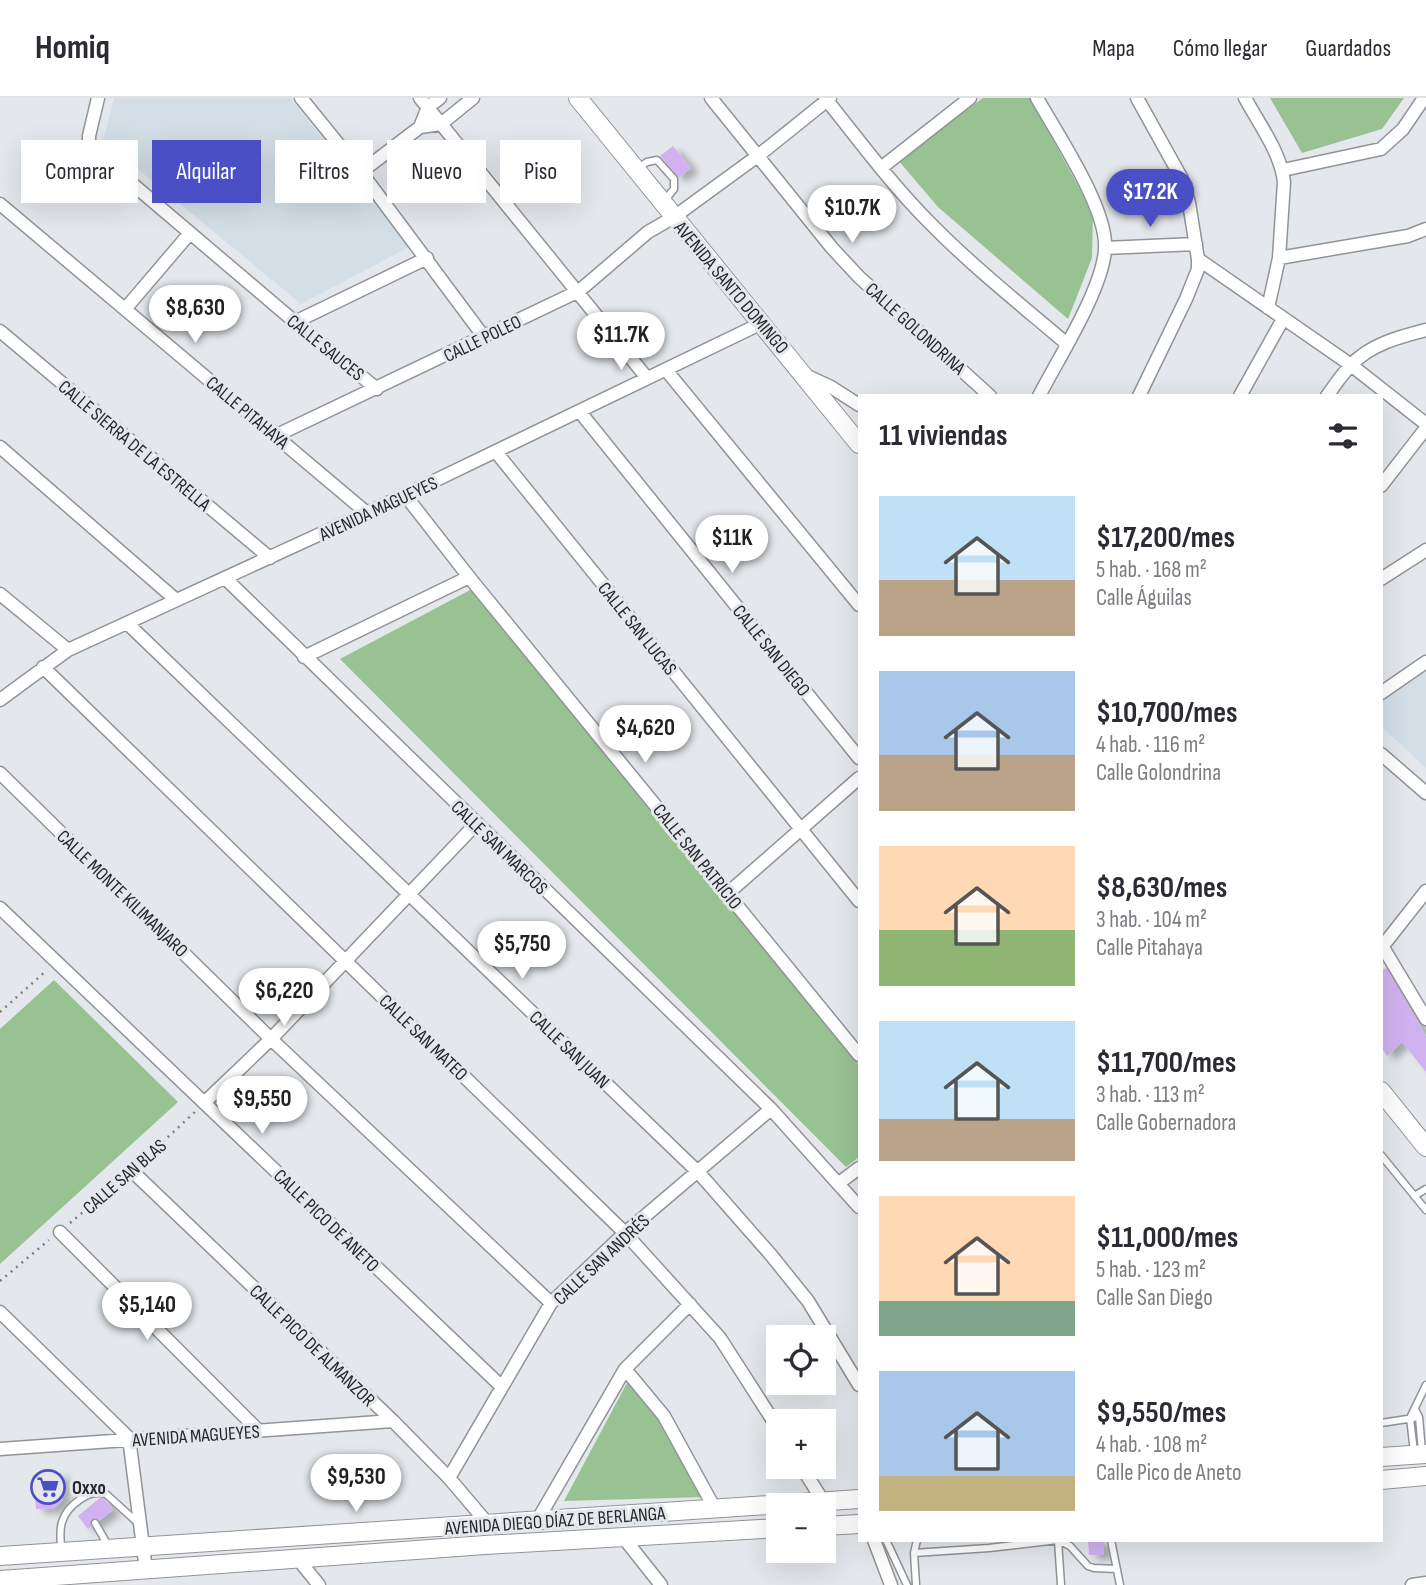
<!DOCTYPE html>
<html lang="es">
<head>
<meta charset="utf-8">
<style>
  body { margin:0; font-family:"Sofia Sans Condensed",sans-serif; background:#f2f2f3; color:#2b2b33; height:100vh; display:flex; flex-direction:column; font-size:26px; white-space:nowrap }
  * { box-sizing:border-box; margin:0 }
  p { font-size:23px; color:#7c7c81 }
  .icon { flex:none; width:38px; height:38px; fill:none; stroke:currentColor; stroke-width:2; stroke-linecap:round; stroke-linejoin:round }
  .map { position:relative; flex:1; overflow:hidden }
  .panel { position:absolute; left:858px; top:296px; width:525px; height:1148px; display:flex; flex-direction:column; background:#fff; border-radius:0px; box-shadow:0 7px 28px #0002 }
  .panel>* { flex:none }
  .banner { position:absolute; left:21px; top:42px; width:665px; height:63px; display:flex; gap:14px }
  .buttons { position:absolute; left:766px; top:1227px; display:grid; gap:14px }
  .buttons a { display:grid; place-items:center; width:70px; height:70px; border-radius:0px; background:#fff; box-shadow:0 7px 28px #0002; font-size:35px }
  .price { position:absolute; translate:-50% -60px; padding:0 16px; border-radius:24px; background:#fff; color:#222; font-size:23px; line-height:46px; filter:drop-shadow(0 2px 4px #0008) }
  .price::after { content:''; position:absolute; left:50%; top:42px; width:21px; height:16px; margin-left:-10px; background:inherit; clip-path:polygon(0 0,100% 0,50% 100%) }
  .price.on { background:#4b4fc5; color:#fff }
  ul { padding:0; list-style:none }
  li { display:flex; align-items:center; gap:21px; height:175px; padding:0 21px }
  li span { display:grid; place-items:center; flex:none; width:196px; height:140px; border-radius:0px; color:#555 }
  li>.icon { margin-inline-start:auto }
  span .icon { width:84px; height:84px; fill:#fffc; stroke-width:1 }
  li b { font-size:30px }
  h2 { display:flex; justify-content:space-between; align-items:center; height:84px; padding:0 21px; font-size:30px }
  .chip { padding:0 24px; border-radius:0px; background:#fff; box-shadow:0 7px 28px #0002; font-size:24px; line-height:63px }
  .chip.on { background:#4b4fc5; color:#fff }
  header { display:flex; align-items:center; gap:42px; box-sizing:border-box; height:98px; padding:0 35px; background:#fff; border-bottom:2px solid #e1e1e2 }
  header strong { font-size:33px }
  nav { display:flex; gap:38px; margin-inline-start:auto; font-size:24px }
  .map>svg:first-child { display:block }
</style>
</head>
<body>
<header>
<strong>Homiq</strong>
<nav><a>Mapa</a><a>Cómo llegar</a><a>Guardados</a></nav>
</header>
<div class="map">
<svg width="1426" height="1487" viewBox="0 0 1426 1487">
  <defs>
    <filter id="shadow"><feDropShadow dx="8" dy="4.5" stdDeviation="3.5" flood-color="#0004"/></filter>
  </defs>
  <rect width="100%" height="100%" fill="#e4e8ec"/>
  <!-- built -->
  <path fill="#d3dee6" d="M114 0H290L409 149 301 206 103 42Z
    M1426 571V670L1381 628V604Z"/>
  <!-- green -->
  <path fill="#98c292" d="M983 0H1030L1093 115 1092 160 1068 221 938 109 898 62Z
    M1270 0H1404L1382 31 1302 55Z
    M472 491 859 967V1059L846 1069 340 561Z
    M54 882 178 1004 0 1166V931Z
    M628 1283 656 1311 706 1399 564 1403Z"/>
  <!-- building -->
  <path fill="#d1b2f1" filter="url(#shadow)" d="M673 48 691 70 678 80 660 58Z
    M1387 870 1426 938V974L1402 944 1387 958 1381 949V872Z
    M61 1375 63 1402 53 1411H36L33 1377Z
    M102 1398 113 1412 88 1431 78 1418Z
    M1088 1442H1104V1457H1089Z"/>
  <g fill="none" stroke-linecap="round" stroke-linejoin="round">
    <!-- service casing -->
    <g stroke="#909498" stroke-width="9">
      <path id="service" d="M638 70 647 64 657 62 674 81V91L664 103
        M1381 1057 1426 1112
        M1414 1098 1426 1091
        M1415 1311 1419 1319 1422 1353
        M1381 1325 1414 1320
        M1414 1354 1410 1320 1426 1287
        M95 1425 109 1449
        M886 1442 907 1487
        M1058 1442 1061 1487
        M1111 1442 1120 1487
        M61 1452C61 1443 59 1433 62 1424 67 1408 89 1390 106 1396L138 1425
        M914 1455 989 1450 1058 1442 1070 1448 1088 1468 1094 1470 1116 1471
        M916 1487 914 1455 917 1442"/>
    </g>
    <!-- minor casing -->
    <g stroke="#909498" stroke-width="15">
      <path id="minor" d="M98 0 89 38V45L96 55 295 224 377 291
        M301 0 361 74 484 239
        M420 0 647 280
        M711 0 832 150 859 179 990 298
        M825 0C859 42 891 86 929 124 972 168 1020 206 1067 246
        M1037 0C1057 36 1108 111 1105 151 1103 191 1058 261 1039 298
        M1137 0 1182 81 1189 105 1198 161V171L1186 201 1139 298
        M1245 0C1259 26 1281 55 1284 84L1279 160 1268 210
        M420 29 428 9 440 0
        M881 70 970 0
        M1283 72 1381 51 1403 31 1424 0
        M361 74 420 29 441 26 473 0
        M0 106 367 415
        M1105 150 1196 146
        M1279 160 1408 138 1426 131
        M1198 161 1351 267 1426 326
        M126 210 190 135
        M295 224 427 160
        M0 233 270 460
        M666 272 859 507
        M805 277 831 289 859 307
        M1240 298 1283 221
        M1327 298C1335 287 1342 276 1351 267 1371 246 1399 239 1426 232
        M580 314 859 660
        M275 338 579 193 648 134 674 119 759 57 830 0
        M0 349 175 501
        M496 354 859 803
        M1381 388 1426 330
        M405 397 469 479 859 957
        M226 481 771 1011 859 1109
        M1381 481 1426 452
        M0 496 68 552
        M128 526 699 1075 771 1157 808 1203 859 1287
        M304 559 469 479
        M43 569 625 1135 720 1240 779 1332
        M1381 595 1426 564
        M0 602 68 552 405 397 762 225
        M1381 656 1426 695
        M0 675 271 941 551 1205
        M728 795 859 680
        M0 810 502 1289
        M1381 846 1426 921
        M1382 849 1426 793
        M204 1005 271 941 476 726
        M132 1073 393 1323 449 1380 488 1426
        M839 1085 859 1070
        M60 1134 258 1332
        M0 1214 129 1340 146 1472
        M625 1271 664 1318 715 1411
        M0 1351 393 1323
        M801 1368 823 1403
        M449 1380 551 1205 625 1135 771 1011
        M537 1423 625 1271 690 1206
        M623 1439 661 1487
        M874 1442 891 1487
        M297 1460 319 1487
        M1412 1487 1426 1485"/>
    </g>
    <!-- secondary casing -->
    <g stroke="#909498" stroke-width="20">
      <path id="secondary" d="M578 0 859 346
        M1381 993 1426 1049
        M1381 1359 1426 1356
        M1381 1382 1426 1378
        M824 1428 859 1426
        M0 1458 859 1401
        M0 1482 485 1447 779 1430"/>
    </g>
    <!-- path -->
    <path stroke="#7e8083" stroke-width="2.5" stroke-dasharray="2 5" stroke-linecap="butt" d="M0 914 46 873
      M142 1063 196 1013
      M70 1125 122 1081
      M0 1183 49 1142"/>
    <!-- service -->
    <use href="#service" stroke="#fff" stroke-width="6"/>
    <!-- minor -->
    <use href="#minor" stroke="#fff" stroke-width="12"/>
    <!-- secondary -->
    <use href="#secondary" stroke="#fff" stroke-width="18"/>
  </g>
  <!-- icons -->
  <defs>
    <g id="supermarket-ring" transform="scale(1.75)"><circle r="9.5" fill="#e4e8ec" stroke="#4b4fc5" stroke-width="1.5"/><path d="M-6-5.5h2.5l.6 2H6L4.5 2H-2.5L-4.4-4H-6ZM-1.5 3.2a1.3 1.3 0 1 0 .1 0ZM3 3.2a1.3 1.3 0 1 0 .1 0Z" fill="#4b4fc5"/></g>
  </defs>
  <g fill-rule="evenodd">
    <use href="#supermarket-ring" x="48" y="1389"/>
  </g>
  <g text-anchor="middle" stroke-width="6" stroke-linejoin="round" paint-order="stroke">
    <!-- street labels -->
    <g font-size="19" fill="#262729" stroke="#e4e8ec">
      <text transform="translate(732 189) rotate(50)" y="7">AVENIDA SANTO DOMINGO</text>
      <text transform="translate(916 230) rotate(42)" y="7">CALLE GOLONDRINA</text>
      <text transform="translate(482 240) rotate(-26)" y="7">CALLE POLEO</text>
      <text transform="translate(326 249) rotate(39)" y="7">CALLE SAUCES</text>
      <text transform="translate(248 314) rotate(40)" y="7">CALLE PITAHAYA</text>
      <text transform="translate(135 347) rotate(40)" y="7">CALLE SIERRA DE LA ESTRELLA</text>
      <text transform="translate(378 410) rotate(-25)" y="7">AVENIDA MAGUEYES</text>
      <text transform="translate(638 530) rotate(51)" y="7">CALLE SAN LUCAS</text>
      <text transform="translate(772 552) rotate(51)" y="7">CALLE SAN DIEGO</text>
      <text transform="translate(500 749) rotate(44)" y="7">CALLE SAN MARCOS</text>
      <text transform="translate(698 758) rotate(51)" y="7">CALLE SAN PATRICIO</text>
      <text transform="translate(123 795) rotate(44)" y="7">CALLE MONTE KILIMANJARO</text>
      <text transform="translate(424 939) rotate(44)" y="7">CALLE SAN MATEO</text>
      <text transform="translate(570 951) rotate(44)" y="7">CALLE SAN JUAN</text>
      <text transform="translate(124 1078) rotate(-41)" y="7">CALLE SAN BLAS</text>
      <text transform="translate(327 1122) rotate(44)" y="7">CALLE PICO DE ANETO</text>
      <text transform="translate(601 1161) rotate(-43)" y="7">CALLE SAN ANDRÉS</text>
      <text transform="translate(313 1247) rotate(44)" y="7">CALLE PICO DE ALMANZOR</text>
      <text transform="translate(196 1337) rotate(-4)" y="7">AVENIDA MAGUEYES</text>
      <text transform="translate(555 1422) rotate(-4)" y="7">AVENIDA DIEGO DÍAZ DE BERLANGA</text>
    </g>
    <!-- poi labels -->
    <g font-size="19" font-weight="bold" fill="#262729" stroke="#e4e8ec" text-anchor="start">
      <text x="72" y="1396">Oxxo</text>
    </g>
  </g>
</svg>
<div class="buttons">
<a><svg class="icon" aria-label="locate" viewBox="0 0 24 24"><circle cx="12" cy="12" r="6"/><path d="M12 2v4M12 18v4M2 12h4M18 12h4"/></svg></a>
<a>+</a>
<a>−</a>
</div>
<b class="price on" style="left:1150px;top:131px">$17.2K</b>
<b class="price" style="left:852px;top:147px">$10.7K</b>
<b class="price" style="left:195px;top:247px">$8,630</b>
<b class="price" style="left:621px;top:274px">$11.7K</b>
<b class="price" style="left:732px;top:477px">$11K</b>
<b class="price" style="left:645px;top:667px">$4,620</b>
<b class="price" style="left:522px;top:883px">$5,750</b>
<b class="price" style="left:284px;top:930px">$6,220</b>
<b class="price" style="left:262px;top:1038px">$9,550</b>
<b class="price" style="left:147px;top:1244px">$5,140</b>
<b class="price" style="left:356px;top:1416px">$9,530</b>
<div class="banner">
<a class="chip">Comprar</a>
<a class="chip on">Alquilar</a>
<a class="chip">Filtros</a>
<a class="chip">Nuevo</a>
<a class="chip">Piso</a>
</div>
<section class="panel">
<h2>11 viviendas<svg class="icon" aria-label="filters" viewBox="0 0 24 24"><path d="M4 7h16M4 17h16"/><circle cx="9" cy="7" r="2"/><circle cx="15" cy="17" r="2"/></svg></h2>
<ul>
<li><span style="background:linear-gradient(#bfe0f5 60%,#b9a48a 0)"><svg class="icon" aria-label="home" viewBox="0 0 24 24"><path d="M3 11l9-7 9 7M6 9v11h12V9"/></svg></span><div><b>$17,200/mes</b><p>5 hab. · 168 m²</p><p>Calle Águilas</p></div></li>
<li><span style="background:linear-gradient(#a9c7e8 60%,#b9a48a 0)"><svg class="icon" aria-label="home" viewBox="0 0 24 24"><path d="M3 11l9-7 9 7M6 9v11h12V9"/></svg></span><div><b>$10,700/mes</b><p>4 hab. · 116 m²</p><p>Calle Golondrina</p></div></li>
<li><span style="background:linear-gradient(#ffd9b3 60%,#8fb573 0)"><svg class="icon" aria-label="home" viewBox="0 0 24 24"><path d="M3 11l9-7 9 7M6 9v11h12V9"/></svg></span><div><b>$8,630/mes</b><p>3 hab. · 104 m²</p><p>Calle Pitahaya</p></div></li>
<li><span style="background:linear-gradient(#bfe0f5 70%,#b9a48a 0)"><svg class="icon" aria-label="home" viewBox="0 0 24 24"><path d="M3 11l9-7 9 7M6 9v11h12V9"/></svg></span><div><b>$11,700/mes</b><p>3 hab. · 113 m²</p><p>Calle Gobernadora</p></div></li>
<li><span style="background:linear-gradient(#ffd9b3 75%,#7fa58c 0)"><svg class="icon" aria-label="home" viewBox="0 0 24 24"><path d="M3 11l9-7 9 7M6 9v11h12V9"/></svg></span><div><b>$11,000/mes</b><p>5 hab. · 123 m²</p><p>Calle San Diego</p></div></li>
<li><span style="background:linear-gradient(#a9c7e8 75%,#c2b280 0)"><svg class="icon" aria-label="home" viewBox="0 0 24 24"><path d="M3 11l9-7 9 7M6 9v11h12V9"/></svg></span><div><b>$9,550/mes</b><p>4 hab. · 108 m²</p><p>Calle Pico de Aneto</p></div></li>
</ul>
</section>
</div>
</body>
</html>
